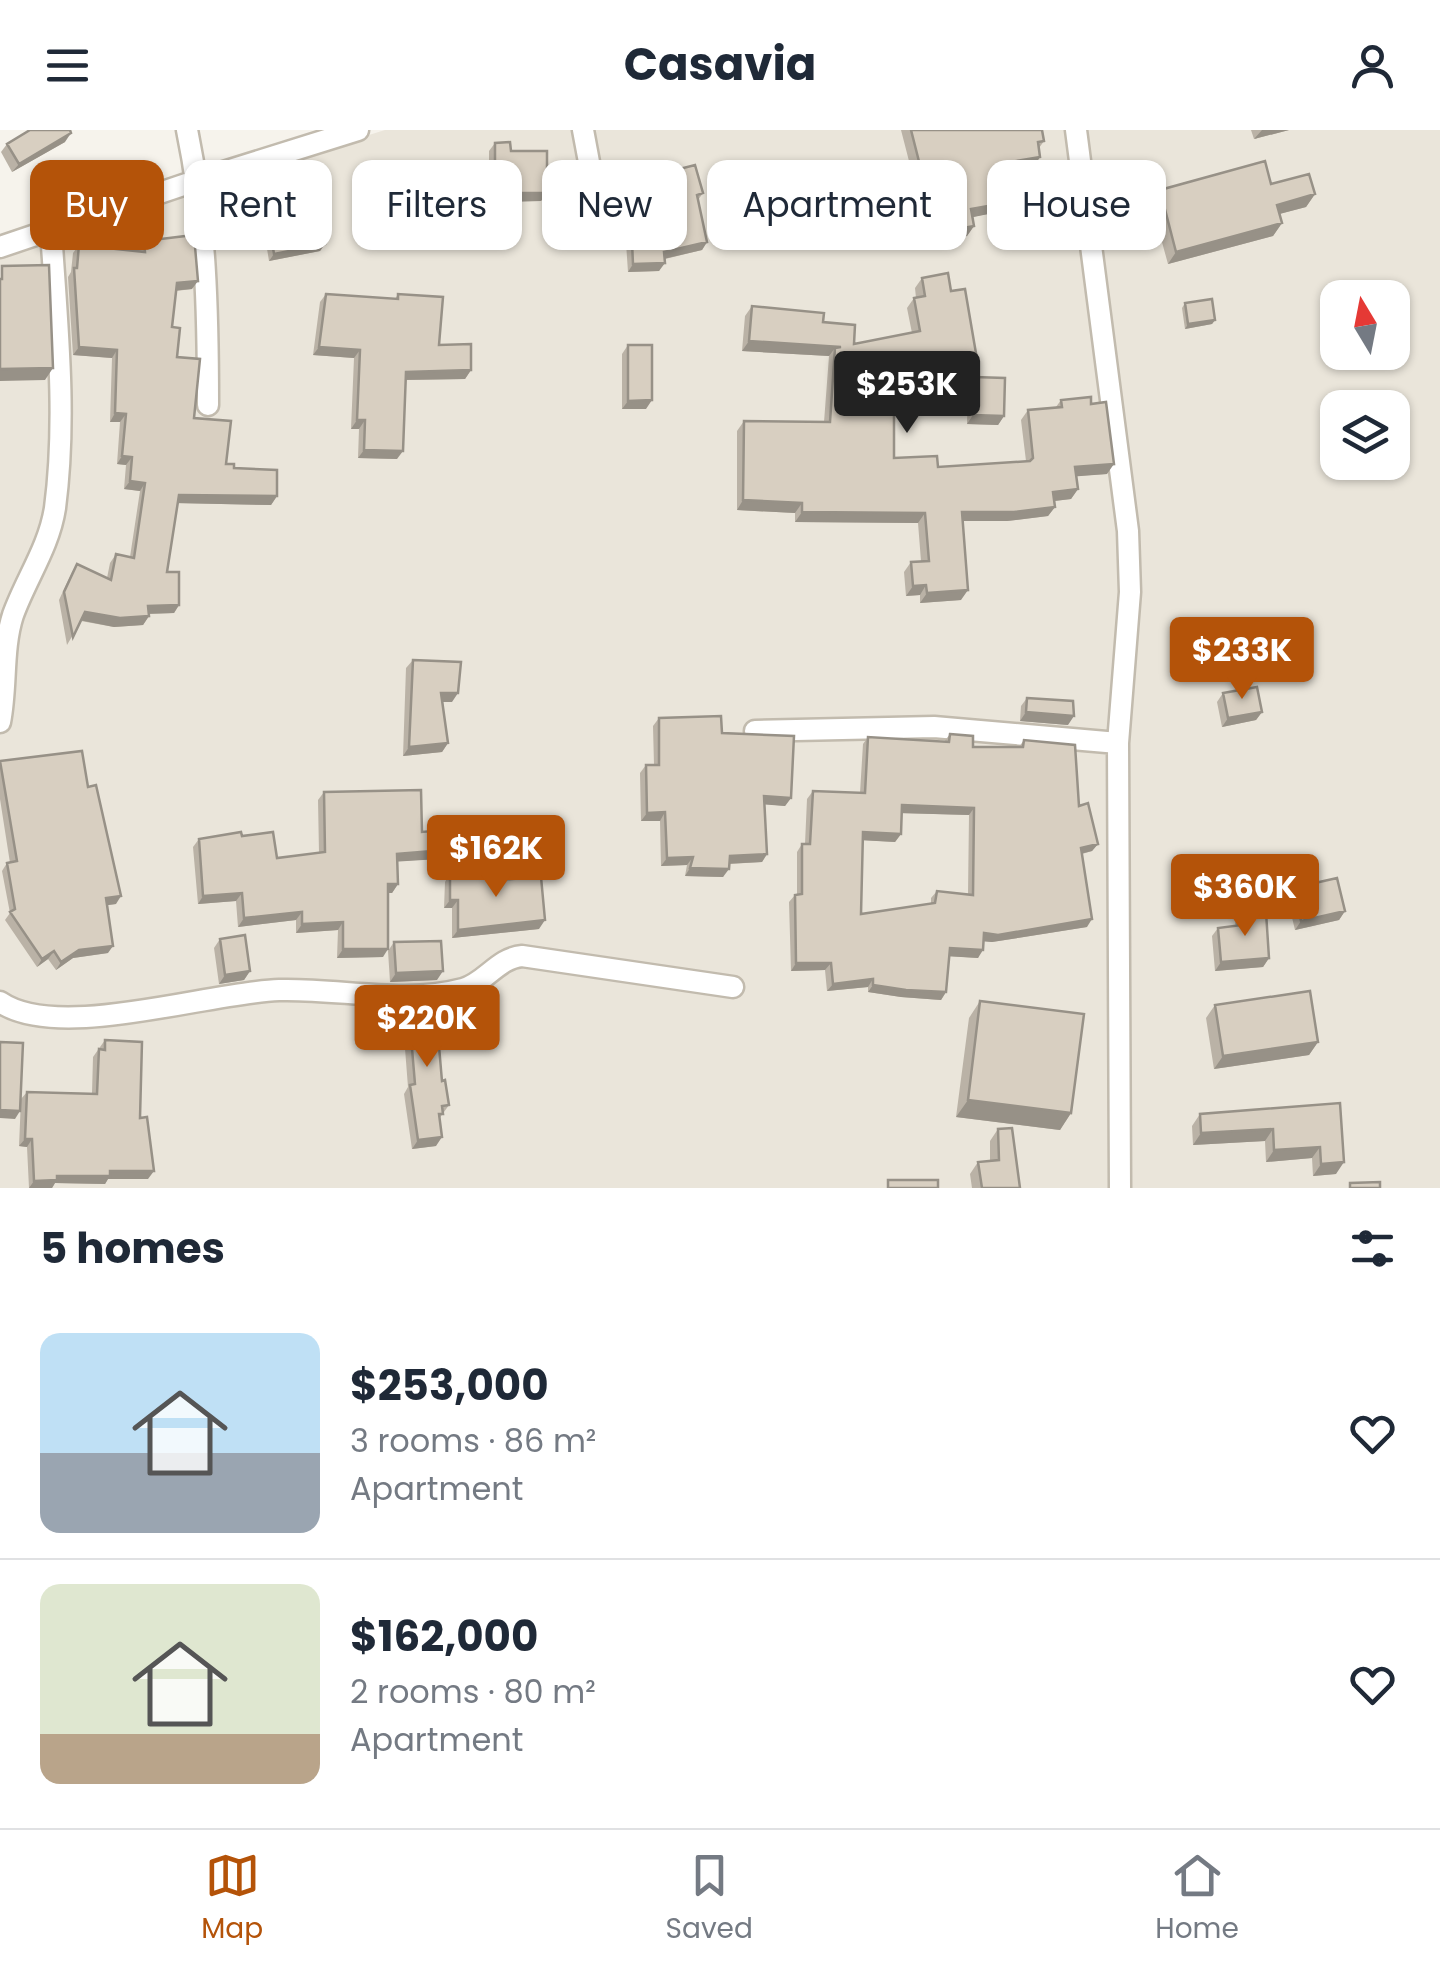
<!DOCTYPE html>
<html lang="en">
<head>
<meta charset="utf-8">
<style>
  body { margin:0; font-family:Poppins,sans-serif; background:#f6f6f7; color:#1f2937; height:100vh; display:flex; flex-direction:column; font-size:38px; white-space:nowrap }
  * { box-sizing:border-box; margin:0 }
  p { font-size:32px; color:#747a83 }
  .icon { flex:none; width:55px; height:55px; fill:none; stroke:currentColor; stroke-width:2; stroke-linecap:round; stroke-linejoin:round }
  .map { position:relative; height:1058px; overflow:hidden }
  .drawer { display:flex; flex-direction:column; background:#fff; flex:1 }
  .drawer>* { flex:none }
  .guide { position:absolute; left:30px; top:30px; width:1380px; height:90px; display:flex; gap:20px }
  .needle { width:65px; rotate:350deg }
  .controls { position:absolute; left:1320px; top:150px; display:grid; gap:20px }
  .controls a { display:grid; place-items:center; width:90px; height:90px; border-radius:20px; background:#fff; box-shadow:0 2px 8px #0004; font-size:50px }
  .price { position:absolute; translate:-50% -85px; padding:0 22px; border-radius:10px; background:#b45309; color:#fff; font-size:32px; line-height:65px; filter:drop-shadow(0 2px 5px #0008) }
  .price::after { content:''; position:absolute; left:50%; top:60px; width:30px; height:22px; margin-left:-15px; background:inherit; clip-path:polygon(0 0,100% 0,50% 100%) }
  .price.on { background:#222; color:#fff }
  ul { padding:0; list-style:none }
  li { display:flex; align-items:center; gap:30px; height:250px; padding:0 40px }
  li+li { border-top:2px solid #e0e1e3 }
  li span { display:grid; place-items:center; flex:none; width:280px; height:200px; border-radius:20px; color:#555 }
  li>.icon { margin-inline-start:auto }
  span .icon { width:120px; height:120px; fill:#fffc; stroke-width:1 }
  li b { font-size:42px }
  h2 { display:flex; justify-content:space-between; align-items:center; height:120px; padding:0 40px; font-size:42px }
  .chip { padding:0 35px; border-radius:20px; background:#fff; box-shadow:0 2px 8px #0004; font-size:35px; line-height:90px }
  .chip.on { background:#b45309; color:#fff }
  header { display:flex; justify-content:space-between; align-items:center; height:130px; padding:0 40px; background:#fff; font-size:45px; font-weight:700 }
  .dock { display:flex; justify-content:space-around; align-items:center; height:140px; border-top:2px solid #e0e1e3; background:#fff; font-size:28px; color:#747a83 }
  .dock a { display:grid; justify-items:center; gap:5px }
  .dock .on { color:#b45309 }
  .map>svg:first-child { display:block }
</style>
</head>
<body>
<header><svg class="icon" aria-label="menu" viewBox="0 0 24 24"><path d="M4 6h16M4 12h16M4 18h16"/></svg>Casavia<svg class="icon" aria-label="person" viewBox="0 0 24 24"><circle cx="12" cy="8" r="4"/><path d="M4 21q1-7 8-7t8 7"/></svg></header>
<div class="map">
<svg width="1440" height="1058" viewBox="0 0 1440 1058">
  <rect width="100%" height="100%" fill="#f6f3ec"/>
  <!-- residential -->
  <path fill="#eae5da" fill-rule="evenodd" d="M385 0H1440V1058H0V110L186 62ZM1338 168H1392V222H1338ZM1338 278H1392V332H1338Z"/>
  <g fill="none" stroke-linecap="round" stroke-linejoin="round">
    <!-- street casing -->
    <g stroke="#c2bbae" stroke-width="25">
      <path id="street" d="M187 0C206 91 208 182 208 275
        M583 0 592 48
        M1076 0 1128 401 1130 462 1118 613 1120 1058
        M0 117 198 50 358 0
        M0 592C7 557 2 519 13 485 26 449 49 417 55 378 67 287 57 192 51 101
        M755 601 934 597 1118 613
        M0 872C58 912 209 862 279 860 339 858 403 875 463 859 485 853 498 828 522 826L733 857"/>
    </g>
    <!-- street -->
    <use href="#street" stroke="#fff" stroke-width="20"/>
  </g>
  <!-- wall -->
  <path fill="#bab2a6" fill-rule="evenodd" d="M901 0H1042L1044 11 1039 18 1040 27 1034 36 999 42 998 82 972 87 974 96 967 106 924 114 915 70 918 66Z
    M1251 0H1289L1254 9Z
    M65 12 12 42 1 22 7 14Z
    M495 13 511 21 547 63 541 71H516L511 92 489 94V21Z
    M660 44 703 63 698 70 707 112 702 120 665 129 659 141 628 142 625 98 631 90 640 89 629 53 635 45Z
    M1271 54 1315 64 1306 77 1279 84 1282 93 1273 106 1168 134 1151 72 1160 60Z
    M267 81 294 97 325 114 320 121 269 131 262 88Z
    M144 111 192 159 176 161 172 197 177 227 194 288 226 334 277 366 271 375 178 373 167 442 179 475 174 483 149 484V486L143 495 114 497 81 491 67 515 59 470 72 442 77 434 107 448 110 433 116 424 130 427 140 361 124 359 126 335 117 334 120 292H110L112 228 73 225 68 147 71 142 73 123 79 115 138 121Z
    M922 148 951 161 971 244 942 250 941 245 894 254V328L938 337 1026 331 1021 290 1028 280 1056 277 1061 270 1091 274 1107 344 1076 346 1078 359 1071 369 1054 371 1055 377 1048 386 1007 391H963L961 470 920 473V465L906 466 904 442 911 432 921 431 918 393 795 392V383L737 380V301L744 291 824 292 829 226 742 221 745 186 752 176 823 192 854 214 912 203 907 178 914 168H916L915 158Z
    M326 164 395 169 398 164 439 215 471 240 465 249 406 250 397 329 358 328 359 299H351L354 228 313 225 320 172Z
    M1185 173 1215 190 1212 194 1185 199 1182 178Z
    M628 215 646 279H622V224Z
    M974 247 1004 286 998 295 967 294 968 255Z
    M413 530 452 572H443L448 613 442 622 403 626 406 538Z
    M1223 563 1262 582 1256 590 1222 597 1217 572Z
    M1027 568 1068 595 1020 591 1021 576Z
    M659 588 722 603 791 668 785 676 765 674 767 724 762 732 729 734 723 747 685 746 687 735 661 736 660 691H641L640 643 646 635H654L653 596Z
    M950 604 973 617H1019L1024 610 1079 676 1098 714 1092 721 1082 724 1087 797 992 812 984 811 978 828 949 826 946 862 941 870 901 867 868 862V857L827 861 825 840 791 841 789 772 795 765 797 764V722L802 714H805L807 669 813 661 860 663 863 614 868 607 944 612ZM902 683 969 685 968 764 937 761 931 768V774L861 784 863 710 895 712 901 704Z
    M0 632 88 657 116 774 107 775 108 823 73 828 56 840 48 829 37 837 5 790 10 783 2 741 7 733H10L0 669Z
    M324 662 422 702 445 720 439 729 397 731 398 754 392 763H388L383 827 337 828 338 800 296 803V790L238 797 236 771 198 774 193 717 199 709 242 706 277 728 319 723 318 670Z
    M450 743 539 799 452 808V778H444L445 752Z
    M1293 758 1345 781 1339 790 1295 800 1287 767Z
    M1241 785 1269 828 1263 837 1215 841 1212 806 1218 798 1236 796 1235 793Z
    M220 809 250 841 244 850 219 854 214 818Z
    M394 812 437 850 390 852 388 821Z
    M408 871 442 951 449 975 439 989 436 1016 412 1019 404 964 408 957 402 880Z
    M980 871 1071 983 1060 1000 956 987 969 888Z
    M1215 875 1318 912 1309 925 1214 939 1206 888Z
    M105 910 140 988 148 1049H108L105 1054 55 1053 52 1058H29L27 1017 19 1016 21 969 27 962 92 963 93 927Z
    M1340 973 1336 1044 1313 1046 1312 1028 1266 1032 1265 1011 1193 1015 1192 996 1200 984Z
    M998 999 1020 1058H972L970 1044 978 1032 990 1031V1011Z"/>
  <!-- shaded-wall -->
  <path fill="#979187" d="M1262 0H1289L1254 9Z
    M71 3 65 12 12 42 19 34Z
    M1040 27 1034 36 991 44 998 34Z
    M515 63H547L541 71 509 72Z
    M1315 64 1306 77 1268 87 1277 75Z
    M1005 73 998 82 964 89 971 79Z
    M517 83 511 92 489 94 495 86Z
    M1282 93 1273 106 1168 134 1176 122Z
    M974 96 967 106 924 114 931 104Z
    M707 112 702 120 659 130 664 122Z
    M325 114 320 121 269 131 274 124Z
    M665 133 659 141 628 142 633 134Z
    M198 151 192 159 171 161 177 153Z
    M1215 190 1212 194 1185 199 1188 194Z
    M749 211 841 217 835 218 829 226 742 221Z
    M79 217 117 220 112 228 73 225Z
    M319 217 360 220 354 228 313 225Z
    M948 235 941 245 888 256 894 246Z
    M978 235 971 244 942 250 949 240Z
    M53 238 45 250 0 251V239Z
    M471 240 465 249 400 250 406 242Z
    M652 270 646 279H622L628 271Z
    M115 283 126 284 120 292H110Z
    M973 285 1004 286 998 295 967 294Z
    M357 290H365L359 299H351Z
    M364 320 403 321 397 329 358 328Z
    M122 326 132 327 126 335 117 334Z
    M1114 334 1107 344 1068 347 1075 337Z
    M130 351 145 353 140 361 124 359Z
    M1078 359 1071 369 1046 372 1053 362Z
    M179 365 277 366 271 375 173 373Z
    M743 370 802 373 795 383 737 380Z
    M1055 377 1048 386 1007 391H955L962 382Z
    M802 382 925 383 918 393 795 392Z
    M926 455 920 465 906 466 913 456Z
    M968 460 961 470 920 473 927 463Z
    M179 475 174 483 142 484 148 476Z
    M85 482 149 486 143 495 114 497 79 490Z
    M441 563H458L452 572H435Z
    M1026 582 1074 586 1068 595 1020 591Z
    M1262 582 1256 590 1222 597 1228 588Z
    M448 613 442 622 403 626 409 617Z
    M764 666 791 668 785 676 759 674Z
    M902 675 974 678 969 685 897 683Z
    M665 682 660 691H641L647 683Z
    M863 702 901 704 895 712 858 710Z
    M1098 714 1092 721 1076 725 1081 718Z
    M445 720 439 729 391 732 397 724Z
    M767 724 762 732 724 734 730 726Z
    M693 727 687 735 661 736 667 728Z
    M690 738 729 739 723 747 685 746Z
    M388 754H398L392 763H382Z
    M242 763 236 771 198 774 203 766Z
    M121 766 116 774 101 776 106 768Z
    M450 770H458L452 778H444Z
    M1345 781 1339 790 1295 800 1301 791Z
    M302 782 296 790 238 797 244 788Z
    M1092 789 1087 797 992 812 979 811 984 803Z
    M545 790 539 799 452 808 458 800Z
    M343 792 338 800 296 803 302 794Z
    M113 816 108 823 73 828 56 840 61 832 79 820Z
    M950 818 983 820 978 828 944 826Z
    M343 819H388L383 827 337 828Z
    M54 821 48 829 37 837 42 829Z
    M1269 828 1263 837 1215 841 1221 832Z
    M796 833H831L825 840 791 841Z
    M250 841 244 850 219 854 225 845Z
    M443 841 437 850 390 852 396 843Z
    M873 849 868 857 827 861 833 854Z
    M873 855 946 862 941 870 901 867 868 862Z
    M1318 912 1309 925 1214 939 1223 926Z
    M968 970 1071 983 1060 1000 956 987Z
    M0 980 20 981 15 989 0 988Z
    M1273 999 1265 1011 1193 1015 1201 1003Z
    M442 1007 436 1016 412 1019 418 1010Z
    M25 1009H32L27 1017 19 1016Z
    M1320 1017 1312 1028 1266 1032 1274 1020Z
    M1344 1032 1336 1044 1313 1046 1321 1034Z
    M110 1041H154L148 1049H108L105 1054 55 1053 52 1058H29L34 1051 57 1046Z"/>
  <!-- building -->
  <path fill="#d8cfc1" stroke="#979187" stroke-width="2.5" fill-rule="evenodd" d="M30 0H70L71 3 19 34 7 14Z
    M911 0H1042L1044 11 1038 12 1040 27 998 34 1005 73 971 79 974 96 931 104 922 60 926 59Z
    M510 12 511 21H547V63H515L517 83 495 86V13Z
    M1265 31 1271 54 1309 44 1315 64 1277 75 1282 93 1176 122 1160 60Z
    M695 35 703 63 697 65 707 112 664 122 665 133 633 134 631 90 647 89 635 45 658 38 660 44Z
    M291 77 294 97 323 93 325 114 274 124 267 81Z
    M194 105 198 151 177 153 172 197 180 198 177 227 200 229 194 288 231 291 226 334H234V338L277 340V366L179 365 167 442H179V475L148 476 149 486 120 488 85 482 73 507 64 462 77 434 111 450 116 424 134 428 145 353 130 351 132 327 122 326 126 284 115 283 117 220 79 217 74 138H77L79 115 145 122 144 111Z
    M49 135 53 238 0 239V149H2V136Z
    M948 143 951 161 965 159 978 235 949 240 948 235 894 246V328L937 326 938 337 1030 331 1033 328 1028 280 1062 277 1061 270 1091 267V274L1106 272 1114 334 1075 337 1078 359 1053 362 1055 377 1014 382H962L968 460 927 463 926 455 913 456 911 432 929 431 925 383 802 382V373L743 370 744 291 830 292 835 218 841 217 749 211 752 176 824 183 823 192 855 195 854 214 920 201 914 168 925 166 922 148Z
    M326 164 398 169V164L443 167 439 215 471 214V240L406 242 403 321 364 320 365 290H357L360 220 319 217Z
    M1212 169 1215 190 1188 194 1185 173Z
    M628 215H652V270L628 271Z
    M974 247 1005 248 1004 286 973 285Z
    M413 530 461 532 458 563H441L448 613 409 617Z
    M1257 557 1262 582 1228 588 1223 563Z
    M1027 568 1073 571 1074 586 1026 582Z
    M721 586 722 603 794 606 791 668 764 666 767 724 730 726 729 739 690 738 693 727 667 728 665 682 647 683 646 635H659V588Z
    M950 604 973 606V617H1023L1024 610 1075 615 1079 676 1088 673 1098 714 1081 718 1092 789 998 805 984 803 983 820 950 818 946 862 906 860 873 855V849L833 854 831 833H796L795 765 802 764V714H810L813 661 865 663 868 607 949 612ZM902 675 974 678 973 765 937 761 935 773 861 784 863 702 901 704Z
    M82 621 88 657 96 655 121 766 106 768 113 816 79 820 61 832 54 821 42 829 10 782 15 779 7 733 17 731 0 631Z
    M421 660 422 702 444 700 445 720 397 724 398 754H388V819H343V792L302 794V782L244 788 242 763 203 766 199 709 241 702 242 706 273 702 277 728 325 722 324 662Z
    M450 743 496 744V750L541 747 545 790 458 800V770H450Z
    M1337 748 1345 781 1301 791 1293 758Z
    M1266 782 1269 828 1221 832 1218 798 1242 795 1241 785Z
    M245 805 250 841 225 845 220 809Z
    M441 811 443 841 396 843 394 812Z
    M1310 861 1318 912 1223 926 1215 875Z
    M435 870 442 951 445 950 449 975 442 976 443 984H439L442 1007 418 1010 410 955 415 954 408 871Z
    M980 871 1084 884 1071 983 968 970Z
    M105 910 142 912 140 988 147 987 154 1041H110V1046H57V1050L34 1051 32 1009H25L27 962 97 964 99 919 105 920Z
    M0 912 23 913 20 981 0 980Z
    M1340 973 1344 1032 1321 1034 1320 1017 1274 1020 1273 999 1201 1003 1200 984Z
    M1012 998 1020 1058H982L978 1032 999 1030 998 999Z
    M888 1050H938V1058H888Z
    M1380 1052V1058H1350V1053Z"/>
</svg>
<div class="controls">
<a><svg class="needle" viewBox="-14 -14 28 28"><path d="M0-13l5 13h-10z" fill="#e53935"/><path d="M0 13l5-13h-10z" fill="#747a83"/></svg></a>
<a><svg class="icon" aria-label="layers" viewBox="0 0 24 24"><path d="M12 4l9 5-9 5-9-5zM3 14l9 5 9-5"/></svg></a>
</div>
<b class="price on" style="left:907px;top:306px">$253K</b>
<b class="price" style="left:1242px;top:572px">$233K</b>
<b class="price" style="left:496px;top:770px">$162K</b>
<b class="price" style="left:1245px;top:809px">$360K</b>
<b class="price" style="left:427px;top:940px">$220K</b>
<div class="guide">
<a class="chip on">Buy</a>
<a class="chip">Rent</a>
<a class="chip">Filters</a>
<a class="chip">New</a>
<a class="chip">Apartment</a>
<a class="chip">House</a>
</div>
</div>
<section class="drawer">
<h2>5 homes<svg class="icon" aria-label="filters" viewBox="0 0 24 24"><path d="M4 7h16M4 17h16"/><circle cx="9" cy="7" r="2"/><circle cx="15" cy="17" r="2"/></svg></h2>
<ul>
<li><span style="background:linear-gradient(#bfe0f5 60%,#9aa5b1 0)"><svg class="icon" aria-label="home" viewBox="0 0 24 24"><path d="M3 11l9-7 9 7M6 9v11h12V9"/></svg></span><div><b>$253,000</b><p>3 rooms · 86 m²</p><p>Apartment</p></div><svg class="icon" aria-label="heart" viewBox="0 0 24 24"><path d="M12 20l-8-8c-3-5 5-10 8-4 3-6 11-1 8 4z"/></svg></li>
<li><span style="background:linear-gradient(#dfe7d0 75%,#b9a48a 0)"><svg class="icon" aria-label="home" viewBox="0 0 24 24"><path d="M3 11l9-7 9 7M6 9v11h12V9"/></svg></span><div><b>$162,000</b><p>2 rooms · 80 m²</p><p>Apartment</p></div><svg class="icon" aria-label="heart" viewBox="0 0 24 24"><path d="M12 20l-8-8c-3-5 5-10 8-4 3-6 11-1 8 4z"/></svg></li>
</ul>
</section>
<nav class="dock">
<a class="on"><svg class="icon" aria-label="map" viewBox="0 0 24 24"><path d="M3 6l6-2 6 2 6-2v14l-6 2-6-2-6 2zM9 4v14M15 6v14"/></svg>Map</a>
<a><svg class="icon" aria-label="saved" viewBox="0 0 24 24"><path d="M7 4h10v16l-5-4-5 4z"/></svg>Saved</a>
<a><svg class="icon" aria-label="home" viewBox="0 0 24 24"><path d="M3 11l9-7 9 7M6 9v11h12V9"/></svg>Home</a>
</nav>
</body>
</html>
